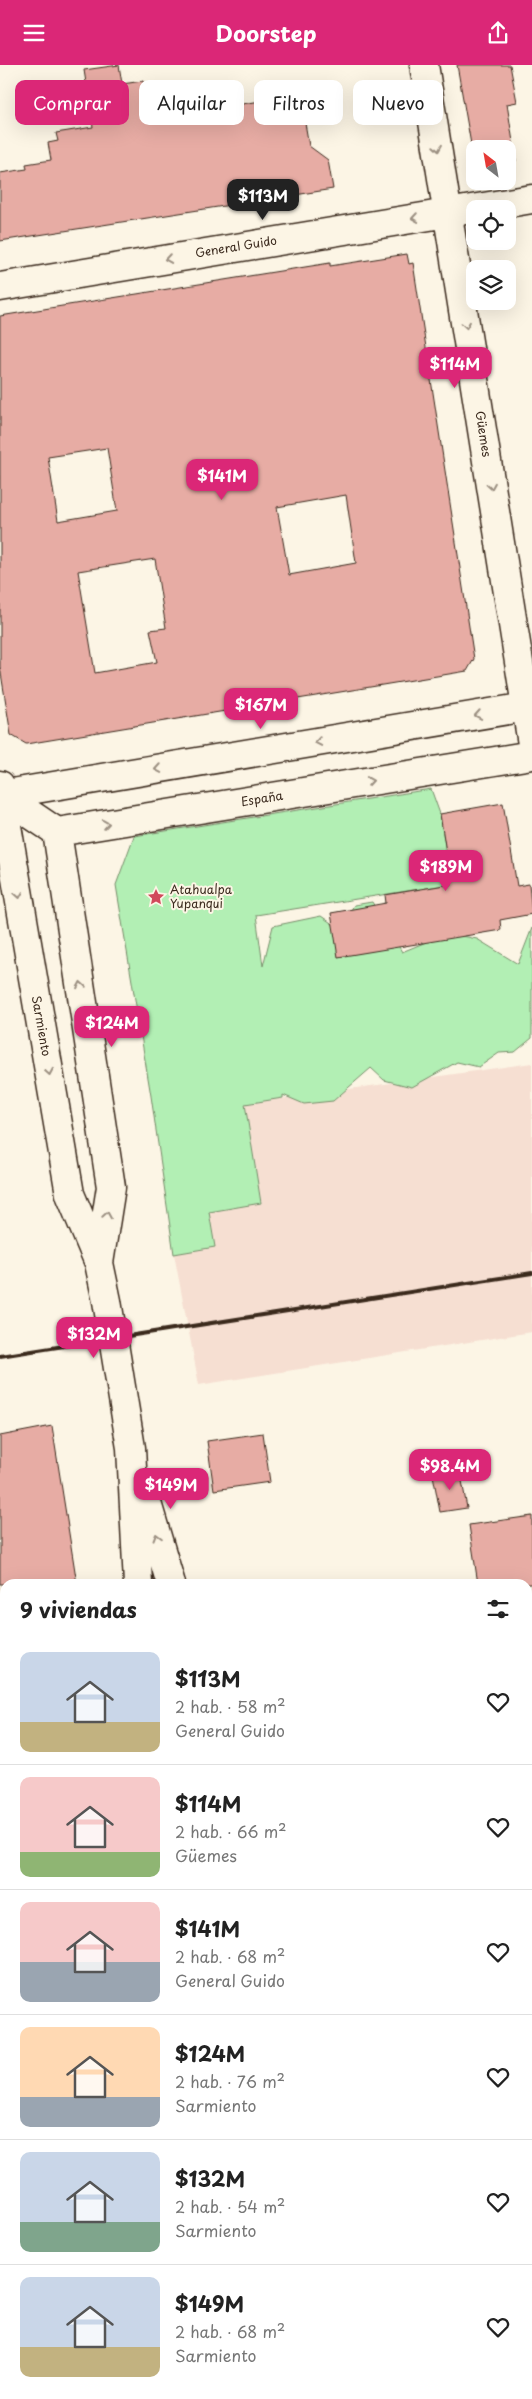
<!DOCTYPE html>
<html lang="es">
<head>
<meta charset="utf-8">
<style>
  body { margin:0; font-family:"Playpen Sans",sans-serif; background:#f2f2f2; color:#222; height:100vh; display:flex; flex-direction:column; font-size:19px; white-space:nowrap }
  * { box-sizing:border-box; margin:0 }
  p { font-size:16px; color:#767676 }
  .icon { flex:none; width:28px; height:28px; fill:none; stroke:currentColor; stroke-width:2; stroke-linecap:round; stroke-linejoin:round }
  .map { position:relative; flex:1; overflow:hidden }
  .drawer { position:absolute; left:0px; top:1514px; width:532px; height:821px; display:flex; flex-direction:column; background:#fff; border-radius:15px 15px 0 0; box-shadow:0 5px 20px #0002 }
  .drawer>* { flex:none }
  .banner { position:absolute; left:15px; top:15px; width:502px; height:45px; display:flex; gap:10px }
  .needle { width:32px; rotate:329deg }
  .controls { position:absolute; left:466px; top:75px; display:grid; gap:10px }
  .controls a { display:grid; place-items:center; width:50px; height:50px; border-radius:10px; background:#fff; box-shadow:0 5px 20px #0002; font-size:25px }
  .price { position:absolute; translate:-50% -42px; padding:0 11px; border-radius:10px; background:#db2777; color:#fff; font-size:16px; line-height:32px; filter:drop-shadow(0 1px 2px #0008) }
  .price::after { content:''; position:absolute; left:50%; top:30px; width:15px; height:11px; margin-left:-8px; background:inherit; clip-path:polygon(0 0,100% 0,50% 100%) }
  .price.on { background:#222; color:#fff }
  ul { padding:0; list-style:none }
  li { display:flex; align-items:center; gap:15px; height:125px; padding:0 20px }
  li+li { border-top:1px solid #e0e0e0 }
  li span { display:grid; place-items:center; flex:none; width:140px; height:100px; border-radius:10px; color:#555 }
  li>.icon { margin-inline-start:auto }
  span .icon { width:60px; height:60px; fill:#fffc; stroke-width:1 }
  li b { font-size:21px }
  h2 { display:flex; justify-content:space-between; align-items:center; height:60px; padding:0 20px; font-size:21px }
  .pill { padding:0 18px; border-radius:10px; background:#fff; box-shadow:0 5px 20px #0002; font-size:18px; line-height:45px }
  .pill.on { background:#db2777; color:#fff }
  header { display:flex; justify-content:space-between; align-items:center; height:65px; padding:0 20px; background:#db2777; color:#fff; font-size:22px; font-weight:700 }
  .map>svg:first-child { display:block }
</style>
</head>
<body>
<header><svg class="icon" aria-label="menu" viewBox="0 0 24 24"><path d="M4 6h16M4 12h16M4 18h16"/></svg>Doorstep<svg class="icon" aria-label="share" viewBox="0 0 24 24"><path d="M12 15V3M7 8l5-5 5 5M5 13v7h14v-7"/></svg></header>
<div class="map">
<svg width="532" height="2334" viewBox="0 0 532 2334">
  <rect width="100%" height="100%" fill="#fcf5e5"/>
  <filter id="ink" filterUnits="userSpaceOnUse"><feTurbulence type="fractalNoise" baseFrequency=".02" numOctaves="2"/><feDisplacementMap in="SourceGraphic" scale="10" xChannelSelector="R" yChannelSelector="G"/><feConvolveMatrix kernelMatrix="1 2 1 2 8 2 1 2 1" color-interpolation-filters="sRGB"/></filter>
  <g filter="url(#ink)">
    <!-- built -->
    <path fill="#f6dfd2" d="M532 998V1267L199 1320 174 1189 215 1182 208 1147 261 1138 245 1039Z
      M379 2330H439L440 2334H355Z"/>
    <!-- green -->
    <path fill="#b2efb4" stroke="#768c69" d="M431 724 440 749 451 819 256 850 263 901 273 861 321 851 340 864 354 840 372 837 402 887 448 868 477 874 518 899 532 863V973L515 987 499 988 479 1002 457 997 412 1022 384 1015 371 1003 333 1036 304 1039 283 1030V1033L245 1039 261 1138 209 1147 215 1182 174 1189 151 1031 116 820 134 771Z"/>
    <!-- building -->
    <path fill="#e7aca4" stroke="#3b2a1e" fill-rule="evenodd" d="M119 0 122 19 143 16 150 54 267 35 266 24 298 18 309 81 328 95 333 124 0 176V108L27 104 26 99 51 95 48 78 58 76 56 68 93 62 84 5Z
      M457 0H510L517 37 507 39 516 96 508 97V84H475V88L472 85Z
      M407 189 409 199 413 198 474 594 467 606 26 679 11 670 0 602V251L330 198V201ZM107 383 117 446 58 456 48 392ZM346 430 356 498 289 510 277 442ZM155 494 166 563 150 565 157 597 95 608 78 506Z
      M503 738 517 821 529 819 532 849 500 855 501 865 338 892 331 848 386 838 385 830 451 819 440 749Z
      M52 1361 77 1519H0V1371Z
      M263 1368 270 1417 214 1425 207 1376Z
      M460 1405 467 1443 440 1447 433 1410Z
      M532 1451V1519H478L469 1460Z"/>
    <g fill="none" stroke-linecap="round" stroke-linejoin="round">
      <!-- minor casing -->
      <g stroke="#3b2a1e" stroke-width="31">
        <path id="minor" d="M424 0 532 679
          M0 222 532 134
          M0 720 70 1129 99 1198 107 1236 131 1383 138 1519
          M0 730 532 641
          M2 730 57 767 532 690
          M57 767 111 1122 99 1198
          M144 1428 171 1519
          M0 2260 5 2287
          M528 2271H532
          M13 2330 14 2334
          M168 2334 191 2330"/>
      </g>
      <!-- major casing -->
      <g stroke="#3b2a1e" stroke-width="31">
        <path id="major" d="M528 1711 532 1709
          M0 1771 5 1770
          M0 1809 5 1808"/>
      </g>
      <!-- minor -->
      <use href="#minor" stroke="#fcf5e5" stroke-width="28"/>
      <!-- major -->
      <use href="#major" stroke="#fcf5e5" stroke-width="28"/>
      <!-- rail -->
      <path stroke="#3b2a1e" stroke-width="4" d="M0 1291 532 1208"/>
    </g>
    <!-- one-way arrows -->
    <defs><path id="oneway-chevron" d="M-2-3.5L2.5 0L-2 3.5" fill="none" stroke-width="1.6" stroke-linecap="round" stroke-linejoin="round" transform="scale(1.25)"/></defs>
    <g stroke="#9c9082">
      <use href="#oneway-chevron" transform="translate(438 83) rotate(81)"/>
      <use href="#oneway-chevron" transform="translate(415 153) rotate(171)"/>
      <use href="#oneway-chevron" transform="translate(168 194) rotate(171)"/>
      <use href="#oneway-chevron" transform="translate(466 260) rotate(81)"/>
      <use href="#oneway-chevron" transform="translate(491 421) rotate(81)"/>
      <use href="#oneway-chevron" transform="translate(478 650) rotate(170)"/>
      <use href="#oneway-chevron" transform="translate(318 677) rotate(170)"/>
      <use href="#oneway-chevron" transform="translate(158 704) rotate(170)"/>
      <use href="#oneway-chevron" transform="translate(370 716) rotate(-9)"/>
      <use href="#oneway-chevron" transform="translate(106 759) rotate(-9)"/>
      <use href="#oneway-chevron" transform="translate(19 830) rotate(80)"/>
      <use href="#oneway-chevron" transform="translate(81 920) rotate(-99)"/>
      <use href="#oneway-chevron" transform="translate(49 1007) rotate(80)"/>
      <use href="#oneway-chevron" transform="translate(107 1150) rotate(-81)"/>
      <use href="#oneway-chevron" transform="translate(157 1472) rotate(-106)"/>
    </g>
  </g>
  <!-- icons -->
  <defs>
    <g id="sight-bare" transform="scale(1.35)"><path d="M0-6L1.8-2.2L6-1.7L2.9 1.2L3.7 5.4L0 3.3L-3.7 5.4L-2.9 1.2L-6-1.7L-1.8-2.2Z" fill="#d1495b" stroke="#fcf5e5" stroke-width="2.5" paint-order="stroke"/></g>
  </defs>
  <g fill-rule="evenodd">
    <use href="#sight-bare" x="156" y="832"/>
  </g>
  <g text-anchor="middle" stroke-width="4" stroke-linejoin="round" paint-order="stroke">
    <!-- street labels -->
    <g font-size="12" fill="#3b2a1e" stroke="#fcf5e5">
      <text transform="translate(236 182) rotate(-9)" y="4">General Guido</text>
      <text transform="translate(483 369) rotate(81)" y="4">Güemes</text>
      <text transform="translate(262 734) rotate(-9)" y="4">España</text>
      <text transform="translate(41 961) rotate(80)" y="4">Sarmiento</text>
    </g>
    <!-- poi labels -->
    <g font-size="12" fill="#3b2a1e" stroke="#fcf5e5" text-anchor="start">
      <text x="170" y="829">Atahualpa<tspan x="170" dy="14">Yupanqui</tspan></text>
    </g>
  </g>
</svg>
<div class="controls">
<a><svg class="needle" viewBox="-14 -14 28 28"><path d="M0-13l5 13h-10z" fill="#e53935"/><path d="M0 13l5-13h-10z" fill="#767676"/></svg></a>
<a><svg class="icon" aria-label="locate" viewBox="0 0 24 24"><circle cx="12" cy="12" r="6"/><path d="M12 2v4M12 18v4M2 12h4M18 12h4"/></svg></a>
<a><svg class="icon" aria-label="layers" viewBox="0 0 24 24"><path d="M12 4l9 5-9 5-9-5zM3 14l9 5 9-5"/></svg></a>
</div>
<b class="price on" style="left:263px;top:156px">$113M</b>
<b class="price" style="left:455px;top:324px">$114M</b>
<b class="price" style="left:222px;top:436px">$141M</b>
<b class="price" style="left:261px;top:665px">$167M</b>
<b class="price" style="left:446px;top:827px">$189M</b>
<b class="price" style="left:112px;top:983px">$124M</b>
<b class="price" style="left:94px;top:1294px">$132M</b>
<b class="price" style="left:450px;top:1426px">$98.4M</b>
<b class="price" style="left:171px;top:1445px">$149M</b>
<div class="banner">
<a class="pill on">Comprar</a>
<a class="pill">Alquilar</a>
<a class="pill">Filtros</a>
<a class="pill">Nuevo</a>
</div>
<section class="drawer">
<h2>9 viviendas<svg class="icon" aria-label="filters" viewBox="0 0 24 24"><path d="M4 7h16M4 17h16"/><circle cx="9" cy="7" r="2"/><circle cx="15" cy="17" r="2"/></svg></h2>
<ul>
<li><span style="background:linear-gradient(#c9d6e8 70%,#c2b280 0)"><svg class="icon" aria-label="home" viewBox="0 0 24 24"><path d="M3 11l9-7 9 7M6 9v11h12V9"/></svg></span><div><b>$113M</b><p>2 hab. · 58 m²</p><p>General Guido</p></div><svg class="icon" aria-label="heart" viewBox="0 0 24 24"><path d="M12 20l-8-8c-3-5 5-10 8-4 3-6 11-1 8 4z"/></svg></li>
<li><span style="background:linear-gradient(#f6c9c9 75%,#8fb573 0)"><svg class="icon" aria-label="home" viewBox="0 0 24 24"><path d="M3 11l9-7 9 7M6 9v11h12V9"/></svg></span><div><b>$114M</b><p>2 hab. · 66 m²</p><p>Güemes</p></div><svg class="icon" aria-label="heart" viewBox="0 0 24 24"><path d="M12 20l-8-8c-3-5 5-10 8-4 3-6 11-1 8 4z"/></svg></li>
<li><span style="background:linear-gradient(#f6c9c9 60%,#9aa5b1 0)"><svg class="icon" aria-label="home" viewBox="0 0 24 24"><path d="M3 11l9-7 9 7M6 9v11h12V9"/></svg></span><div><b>$141M</b><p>2 hab. · 68 m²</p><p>General Guido</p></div><svg class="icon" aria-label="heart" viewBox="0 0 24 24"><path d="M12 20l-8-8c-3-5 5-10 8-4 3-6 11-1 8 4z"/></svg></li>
<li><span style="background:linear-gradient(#ffd9b3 70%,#9aa5b1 0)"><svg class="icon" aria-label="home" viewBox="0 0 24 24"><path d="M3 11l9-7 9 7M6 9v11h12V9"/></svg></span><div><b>$124M</b><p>2 hab. · 76 m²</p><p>Sarmiento</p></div><svg class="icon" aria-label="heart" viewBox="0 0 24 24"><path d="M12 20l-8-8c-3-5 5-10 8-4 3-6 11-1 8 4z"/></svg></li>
<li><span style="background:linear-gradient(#c9d6e8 70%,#7fa58c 0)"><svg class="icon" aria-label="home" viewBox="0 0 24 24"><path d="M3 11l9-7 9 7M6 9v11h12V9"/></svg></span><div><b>$132M</b><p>2 hab. · 54 m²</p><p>Sarmiento</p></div><svg class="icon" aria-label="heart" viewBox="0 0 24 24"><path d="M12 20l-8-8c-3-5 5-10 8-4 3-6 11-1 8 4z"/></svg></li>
<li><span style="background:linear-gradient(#c9d6e8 70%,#c2b280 0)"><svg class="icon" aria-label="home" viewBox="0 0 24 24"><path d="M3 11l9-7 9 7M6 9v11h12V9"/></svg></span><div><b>$149M</b><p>2 hab. · 68 m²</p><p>Sarmiento</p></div><svg class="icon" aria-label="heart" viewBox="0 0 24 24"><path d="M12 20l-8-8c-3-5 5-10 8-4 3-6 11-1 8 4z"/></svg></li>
</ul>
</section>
</div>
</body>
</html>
